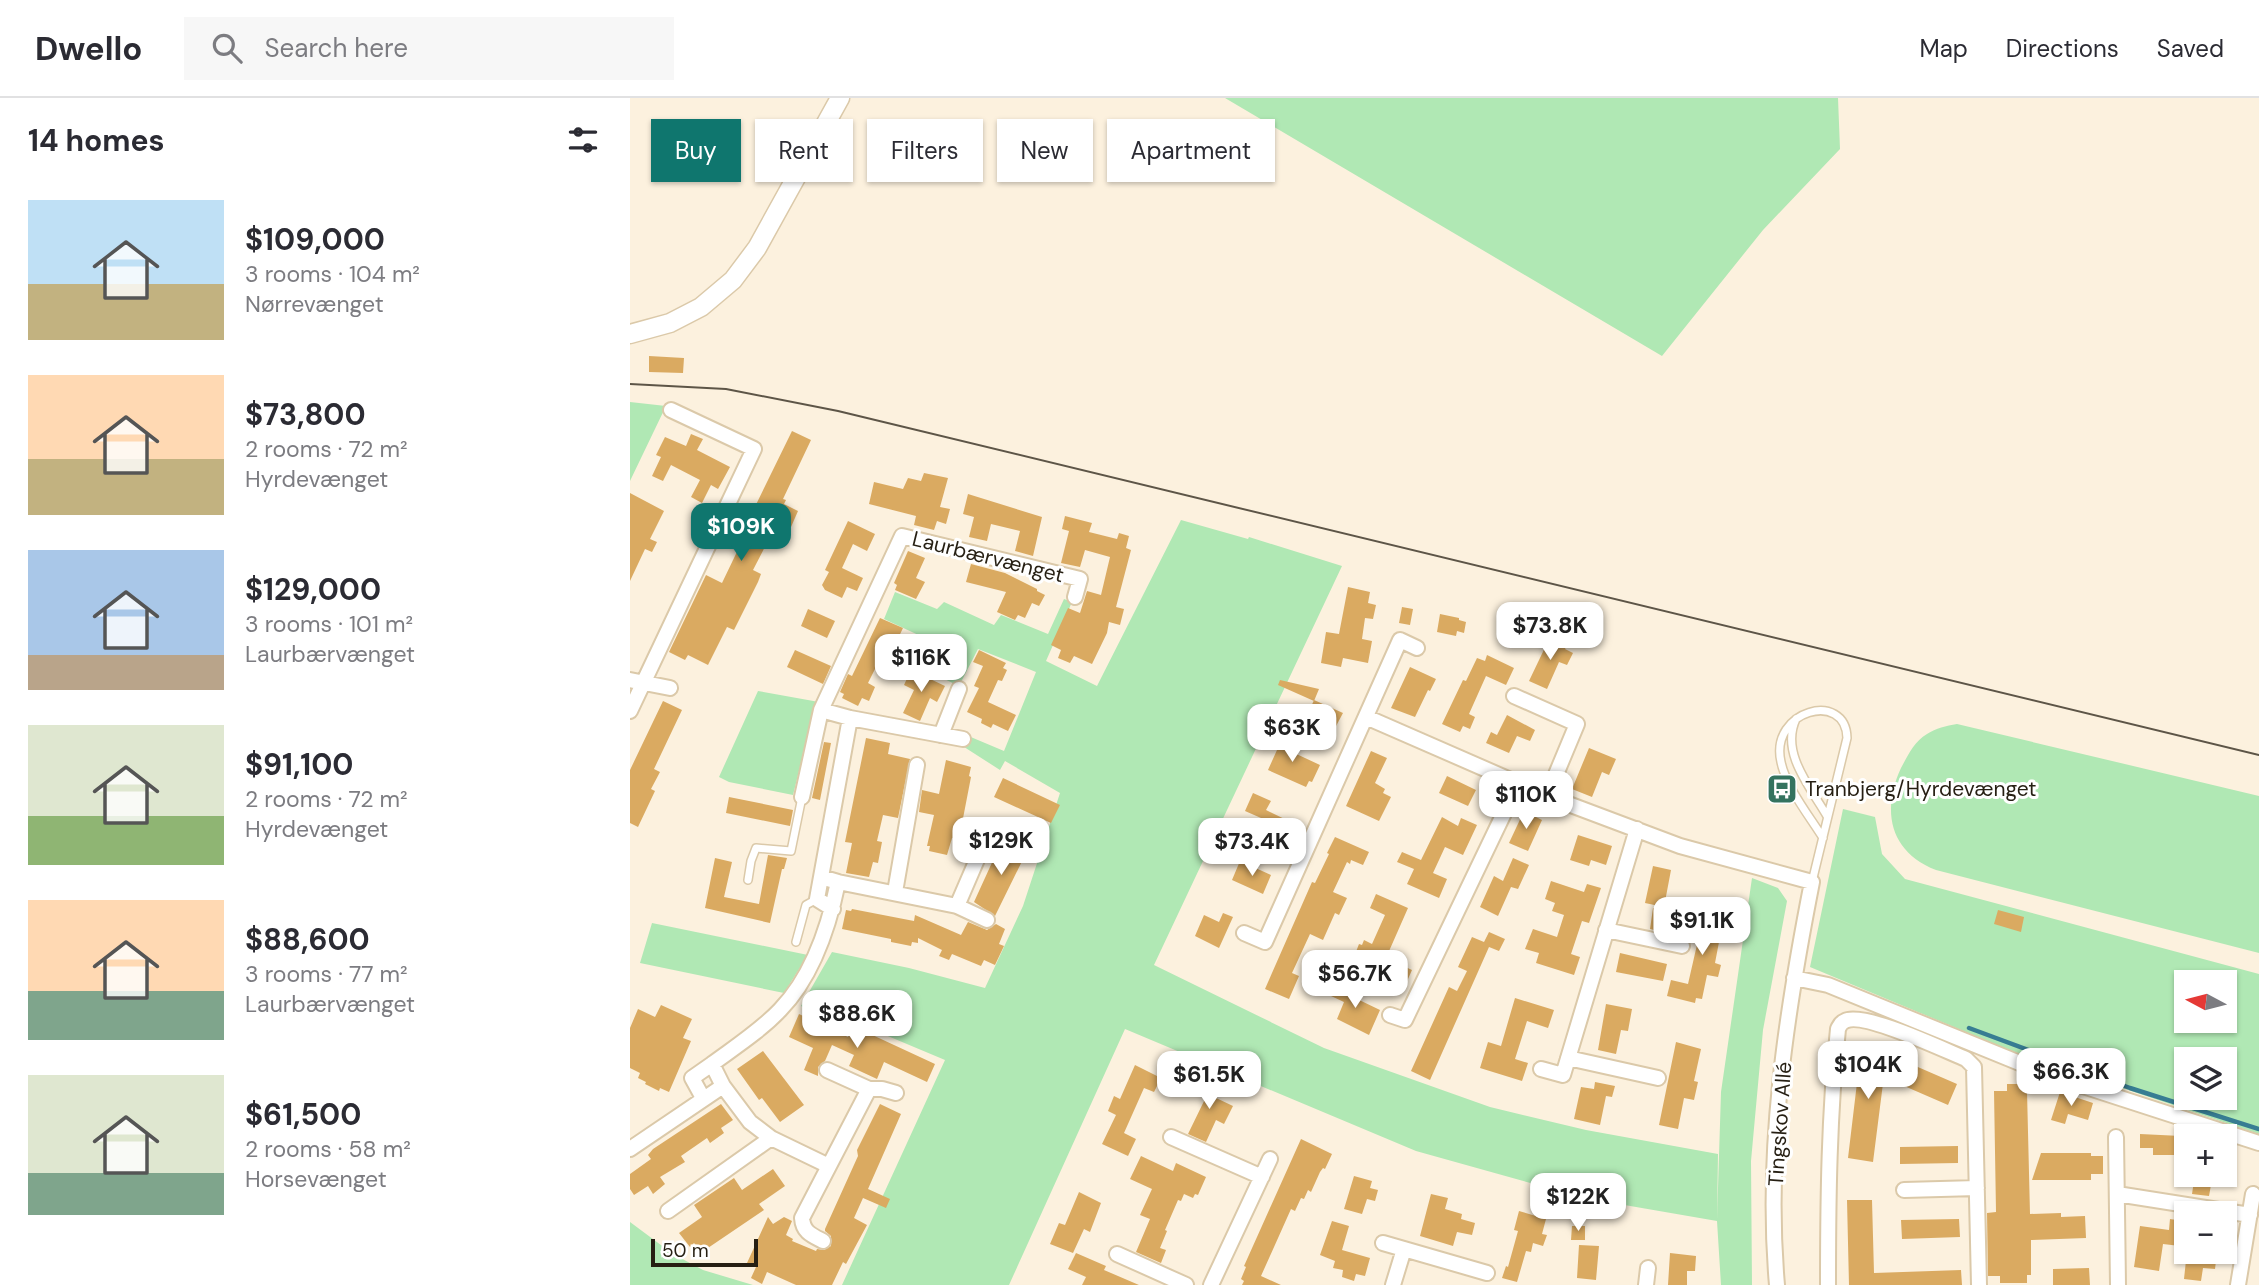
<!DOCTYPE html>
<html lang="en">
<head>
<meta charset="utf-8">
<style>
  body { margin:0; font-family:"DM Sans",sans-serif; background:#f7f7f7; color:#2b2b33; height:100vh; display:flex; flex-direction:column; font-size:26px; white-space:nowrap }
  * { box-sizing:border-box; margin:0 }
  p { font-size:23px; color:#7c7c81 }
  .icon { flex:none; width:38px; height:38px; fill:none; stroke:currentColor; stroke-width:2; stroke-linecap:round; stroke-linejoin:round }
  .map { position:relative; flex:1; overflow:hidden }
  .panel { display:flex; flex-direction:column; background:#fff; width:630px }
  .panel>* { flex:none }
  .hud { position:absolute; left:21px; top:21px; width:665px; height:63px; display:flex; gap:14px }
  .needle { width:46px; rotate:277deg }
  .tools { position:absolute; left:1544px; top:872px; display:grid; gap:14px }
  .tools a { display:grid; place-items:center; width:63px; height:63px; border-radius:0px; background:#fff; box-shadow:0 2px 5px #0004; font-size:35px }
  .scale { position:absolute; left:21px; bottom:18px; width:107px; box-sizing:border-box; padding-left:7px; border:4px solid #261f13; border-top:0; font-size:19px; line-height:24px; white-space:nowrap; color:#261f13; -webkit-text-stroke:5px #fff; paint-order:stroke }
  .price { position:absolute; translate:-50% -60px; padding:0 16px; border-radius:14px; background:#fff; color:#222; font-size:23px; line-height:46px; filter:drop-shadow(0 2px 4px #0008) }
  .price::after { content:''; position:absolute; left:50%; top:42px; width:21px; height:16px; margin-left:-10px; background:inherit; clip-path:polygon(0 0,100% 0,50% 100%) }
  .price.selected { background:#0f766e; color:#fff }
  ul { padding:0; list-style:none }
  li { display:flex; align-items:center; gap:21px; height:175px; padding:0 28px }
  li span { display:grid; place-items:center; flex:none; width:196px; height:140px; border-radius:0px; color:#555 }
  li>.icon { margin-inline-start:auto }
  span .icon { width:84px; height:84px; fill:#fffc; stroke-width:1 }
  li b { font-size:30px }
  h2 { display:flex; justify-content:space-between; align-items:center; height:84px; padding:0 28px; font-size:30px }
  .tag { padding:0 24px; border-radius:0px; background:#fff; box-shadow:0 2px 5px #0004; font-size:24px; line-height:63px }
  .tag.selected { background:#0f766e; color:#fff }
  header { display:flex; align-items:center; gap:42px; box-sizing:border-box; height:98px; padding:0 35px; background:#fff; border-bottom:2px solid #e1e1e2 }
  header strong { font-size:33px }
  nav { display:flex; gap:38px; margin-inline-start:auto; font-size:24px }
  .search { width:490px; height:63px; background:#f7f7f7; display:flex; align-items:center; gap:18px; box-sizing:border-box; padding:0 24px; border-radius:0px; color:#7c7c81; font-size:26px }
  main { display:flex; flex:1; min-height:0 }
  .map>svg:first-child { display:block }
</style>
</head>
<body>
<header>
<strong>Dwello</strong>
<div class="search"><svg class="icon" aria-label="search" viewBox="0 0 24 24"><circle cx="10" cy="10" r="6"/><path d="M15 15l6 6"/></svg>Search here</div>
<nav><a>Map</a><a>Directions</a><a>Saved</a></nav>
</header>
<main>
<section class="panel">
<h2>14 homes<svg class="icon" aria-label="filters" viewBox="0 0 24 24"><path d="M4 7h16M4 17h16"/><circle cx="9" cy="7" r="2"/><circle cx="15" cy="17" r="2"/></svg></h2>
<ul>
<li><span style="background:linear-gradient(#bfe0f5 60%,#c2b280 0)"><svg class="icon" aria-label="home" viewBox="0 0 24 24"><path d="M3 11l9-7 9 7M6 9v11h12V9"/></svg></span><div><b>$109,000</b><p>3 rooms · 104 m²</p><p>Nørrevænget</p></div></li>
<li><span style="background:linear-gradient(#ffd9b3 60%,#c2b280 0)"><svg class="icon" aria-label="home" viewBox="0 0 24 24"><path d="M3 11l9-7 9 7M6 9v11h12V9"/></svg></span><div><b>$73,800</b><p>2 rooms · 72 m²</p><p>Hyrdevænget</p></div></li>
<li><span style="background:linear-gradient(#a9c7e8 75%,#b9a48a 0)"><svg class="icon" aria-label="home" viewBox="0 0 24 24"><path d="M3 11l9-7 9 7M6 9v11h12V9"/></svg></span><div><b>$129,000</b><p>3 rooms · 101 m²</p><p>Laurbærvænget</p></div></li>
<li><span style="background:linear-gradient(#dfe7d0 65%,#8fb573 0)"><svg class="icon" aria-label="home" viewBox="0 0 24 24"><path d="M3 11l9-7 9 7M6 9v11h12V9"/></svg></span><div><b>$91,100</b><p>2 rooms · 72 m²</p><p>Hyrdevænget</p></div></li>
<li><span style="background:linear-gradient(#ffd9b3 65%,#7fa58c 0)"><svg class="icon" aria-label="home" viewBox="0 0 24 24"><path d="M3 11l9-7 9 7M6 9v11h12V9"/></svg></span><div><b>$88,600</b><p>3 rooms · 77 m²</p><p>Laurbærvænget</p></div></li>
<li><span style="background:linear-gradient(#dfe7d0 70%,#7fa58c 0)"><svg class="icon" aria-label="home" viewBox="0 0 24 24"><path d="M3 11l9-7 9 7M6 9v11h12V9"/></svg></span><div><b>$61,500</b><p>2 rooms · 58 m²</p><p>Horsevænget</p></div></li>
</ul>
</section>
<div class="map">
<svg width="1629" height="1187" viewBox="0 0 1629 1187">
  <rect width="100%" height="100%" fill="#fcf1de"/>
  <!-- green -->
  <path fill="#b0e8b4" fill-rule="evenodd" d="M595 0H1208L1210 51 1133 132 1032 258Z
    M0 304 36 308 0 383Z
    M551 422 618 441 619 439 712 468 524 867 694 950 860 1009 956 1032 1088 1056 1087 1122 1091 994 1122 780 1148 790 1157 803 1133 932 1121 1063 1122 1187H1091L1087 1123 954 1100 786 1053 495 931 379 1187H212L315 962 222 923 216 931 171 908 202 854 279 870 355 890 393 808 430 695 375 663 370 672 331 647 336 637 374 653 406 574 348 551 329 588 285 567 297 541 254 521 265 494 307 511 314 504 364 527 371 517 418 536 434 501 442 504 416 563 467 588Z
    M128 593 189 604 181 625 163 697 99 684 89 679Z
    M1327 626 1629 698V855L1306 772C1260 754 1251 713 1271 670 1278 657 1284 644 1297 636 1306 630 1316 628 1327 626Z
    M1213 711 1245 719 1252 756 1275 781 1629 876V1036L1379 952 1180 869ZM1556 884H1594V922H1556ZM1556 961H1594V999H1556Z
    M22 825 178 857 154 895 10 865Z
    M0 1124 43 1156 73 1172 123 1187H0Z"/>
  <g fill="none" stroke-linecap="round" stroke-linejoin="round">
    <!-- stream -->
    <path stroke="#387d93" stroke-width="4.5" d="M1339 930 1500 990 1629 1031"/>
  </g>
  <!-- building -->
  <path fill="#daaa61" d="M19 258 54 260 53 275 19 274Z
    M162 333 181 342 153 401 156 402 154 406 168 413 161 429 154 425 144 444 139 441 123 472 131 476 128 484 104 532 97 529 78 567 58 557 55 562 39 554 76 477 92 485 116 435 99 427 104 416 118 423Z
    M61 336 73 341 67 352 100 369 88 391 81 387 72 405 61 399 70 382 41 367 33 383 22 378 31 359 26 357 35 339 56 348Z
    M294 375 318 380 310 409 320 411 316 426 307 423 304 432 284 427 286 418 239 406 244 384 273 391 278 380 291 383Z
    M0 395 34 413 20 441 27 444 22 454 15 451 0 483Z
    M338 396 412 419 403 458 385 453 390 433 361 426 357 443 339 439 344 419 333 416Z
    M435 418 462 425 459 434 487 441 489 435 499 438 496 450 501 452 486 509 494 511 490 527 479 524 477 535 462 566 444 558 440 565 428 560 431 552 421 547 438 510 450 515 457 493 471 497 480 459 455 452 450 469 431 465 439 433 432 431Z
    M218 423 245 436 237 453 223 446 212 470 233 480 227 493 217 489 212 500 195 492 192 487 199 474 195 472Z
    M278 453 295 460 286 480 295 484 286 501 265 492 267 487 264 485Z
    M341 466 375 475 407 491V493L415 497 409 508 402 505 395 520 388 517 385 522 367 514 376 494 336 484Z
    M718 489 740 494 738 505 746 507 743 521 735 520 732 541 742 543 738 565 713 560 711 569 691 565 696 534 709 536Z
    M772 509 783 511 780 527 769 525Z
    M178 511 205 523 197 540 171 528Z
    M810 516 829 520V522L836 524 834 535 827 533 826 538 807 534Z
    M250 520 273 530 262 553 255 550 248 565 238 585 245 589 239 603 232 600 228 608 212 600 214 596 210 594 218 576 222 578Z
    M920 539 937 547 935 551 943 555 937 567 929 564 917 591 899 583Z
    M165 552 201 568 193 586 157 569Z
    M349 552 376 565 373 570 377 572 372 583 368 582 358 604 386 617 378 633 363 626 361 630 351 625 352 621 337 614 349 590 344 588 353 568 343 564Z
    M857 557 884 570 876 587 856 578 839 616 845 619 840 631 833 628 830 634 812 626 833 582 836 583 847 560 855 563Z
    M780 569 806 581 800 593 798 592 785 619 761 610Z
    M281 572 315 588 307 604 300 600 290 623 273 615 284 592 274 587Z
    M650 582 689 591 684 603 648 587Z
    M684 602 713 615 705 630 677 618Z
    M33 603 52 612 24 671 30 674 21 691 25 693 8 729 0 725V672Z
    M877 617 905 632 900 643 887 638 879 655 856 645 861 634 867 637Z
    M646 637 663 645 660 653 690 667 682 684 679 683 676 689 638 672 647 652 641 649Z
    M236 640 260 645 258 656 280 661 268 720 253 717 247 743 252 744 248 765 243 764 239 779 216 775 222 745 215 744Z
    M194 644 201 645 190 702 182 700Z
    M959 650 986 661 979 677 972 674 962 699 942 691Z
    M741 653 757 660 745 685 755 691 753 695 761 699 749 723 716 708Z
    M316 662 341 669 339 678 341 679 329 741 322 740 317 757 299 753 300 748H297L304 717 289 714 292 692 309 696Z
    M817 678 846 692 838 708 809 695Z
    M373 680 430 707 421 725 364 699Z
    M623 695 641 703 636 712 665 726 657 743 627 730 631 720 615 713Z
    M99 699 163 712 160 728 96 715Z
    M894 713 912 722 898 753 879 745Z
    M812 719 828 728 831 720 847 727 833 757 815 749 803 775 817 781 809 800 777 786 784 771 767 764 772 754 791 762Z
    M948 737 982 748 976 767 961 762 959 768 940 762Z
    M705 739 739 754 733 767 721 762 720 766 717 764 703 794 717 800 709 817 705 815 693 842 680 836 662 875 669 878 659 901 635 891 682 784 685 785 699 756 697 755Z
    M389 740 401 745 365 818 344 804 365 758 367 759 371 752 376 754 378 751 386 749Z
    M138 757 157 760 154 771H152L140 825 75 810 85 760 102 764 94 799 129 806Z
    M883 760 899 767 888 791 881 789 868 818 850 809 864 778 873 783Z
    M610 763 641 777 633 796 602 782Z
    M1023 768 1041 772 1034 809 1015 805Z
    M921 783 954 794 957 786 971 790 959 825 952 823 941 856 950 859 944 877 906 865 909 855 895 851 903 831 927 839 934 817 922 813 925 805 915 801Z
    M746 796 778 810 756 860 782 872 774 890 722 864 729 846 732 847 734 842 742 846 755 817 740 810Z
    M1077 803 1095 807 1087 843 1089 844 1085 865 1091 867 1088 879 1077 877 1072 901 1066 900 1065 905 1037 898 1041 882 1058 886Z
    M1023 810 1041 814 1036 835 1020 831Z
    M222 811 284 823 285 817 331 837 338 824 357 832 366 826 375 831 369 846 374 848 365 867 354 862 351 868 322 856 319 862 309 858 312 852 288 840V845L282 844 281 848 261 844V841L212 831 216 812 221 813Z
    M1368 812 1394 819 1391 834 1364 826Z
    M593 815 603 819 589 850 565 838 574 817 589 824Z
    M859 834 875 841 869 853 859 849 800 982 781 973 819 889 827 893 837 873 828 869 842 839 854 844Z
    M990 855 1037 866 1033 883 986 874Z
    M708 884 726 892 723 899 750 912 739 937 707 921 714 904 701 898Z
    M885 900 924 912 918 930 897 923 885 961 898 965 892 983 850 970 858 944 871 948Z
    M976 906 1002 911 998 933 991 932 986 956 968 952Z
    M31 907 62 921 53 940 61 943 39 994 30 990 29 993 15 986 16 984 8 980 10 975 0 970V930L8 911 25 919Z
    M169 916 218 939 223 928 305 966 297 984 254 964 247 981 219 968 224 957 202 947 195 963 188 969V978L174 972 183 950 159 939Z
    M1232 943 1258 946 1243 1064 1218 1060Z
    M1046 944 1071 951 1064 983 1068 984 1064 1002 1054 1000 1048 1031 1029 1027Z
    M133 953 174 1007 150 1024 132 1000 129 1002 107 971Z
    M1274 963 1327 986 1318 1007 1265 984Z
    M505 967 531 980 524 994 514 990 494 1035 506 1041 498 1058 472 1046 486 1017 478 1013 484 998 490 1001Z
    M573 979 590 987 584 999 603 1008 594 1026 586 1022 576 1044 558 1036 576 999 566 994Z
    M965 984 985 988 982 999 976 998 970 1027 944 1021 951 989 964 991Z
    M1377 986H1392V993H1397L1400 1116 1431 1115V1119L1455 1118 1456 1140 1401 1142V1177H1397V1185H1370V1178H1358L1357 1115 1366 1114 1364 993H1377Z
    M1430 994 1463 1005 1458 1022 1438 1016 1435 1026 1421 1022Z
    M91 1006 103 1022 91 1030 94 1035 80 1045 77 1040 51 1058 55 1064 30 1079 35 1086 23 1096 18 1088 4 1097 0 1091V1076L21 1061 18 1057 23 1051Z
    M250 1006 271 1016 238 1091 260 1101 256 1110 233 1100 224 1120 237 1127 216 1166 213 1164 202 1187H166L137 1174 132 1186 121 1180 126 1169 117 1165 138 1119 143 1126 154 1119 162 1123 156 1137 163 1141 162 1143 186 1153 187 1151 194 1152 201 1148V1138L195 1133V1131L228 1058 227 1052Z
    M1510 1036 1551 1038V1057H1523V1050H1510Z
    M671 1041 702 1056 695 1071 693 1070 690 1074 681 1094 678 1092 674 1101 671 1100 665 1113 661 1111 631 1178 651 1187H612L614 1183 611 1181 616 1169 614 1168Z
    M1328 1048V1065L1270 1066V1049Z
    M1411 1055H1461V1058H1473V1076H1461V1082H1402Z
    M511 1058 543 1073 546 1065 576 1079 568 1097 565 1096 563 1100 554 1096 551 1103 548 1102 535 1132 537 1133 530 1150 536 1152 531 1165 506 1154 520 1121 510 1117 522 1091 500 1081Z
    M143 1071 155 1088 129 1106 134 1112 72 1154 64 1145 60 1149 49 1135 72 1119 64 1107 104 1080 112 1092Z
    M1565 1076H1583L1579 1098 1562 1096Z
    M724 1078 742 1083 740 1090 748 1092 745 1103 737 1101 732 1116 714 1111Z
    M449 1094 471 1105 460 1134 454 1131 443 1155 420 1146 429 1125 435 1127Z
    M801 1096 818 1100 815 1111 832 1116 831 1121 845 1125 842 1137 827 1134 823 1148 790 1138Z
    M1217 1102H1242L1244 1175 1331 1172 1332 1187H1219Z
    M889 1113 916 1121 912 1136 917 1137 913 1148 903 1145 901 1154 896 1153 887 1184 872 1180 876 1168 878 1169 888 1133 884 1132Z
    M1329 1121 1330 1139 1272 1141 1271 1122Z
    M1540 1121 1553 1123 1550 1148 1533 1146 1529 1173 1504 1169 1510 1128 1539 1132Z
    M702 1123 719 1128 712 1152 740 1160 735 1178 726 1176 724 1183 712 1179 713 1172 703 1170 705 1163 690 1157Z
    M942 1128H955V1142H941Z
    M949 1147 969 1148 966 1182 947 1180Z
    M1557 1153 1587 1155 1585 1171 1573 1170 1571 1183 1554 1181Z
    M446 1155 476 1168 474 1172 509 1187H452L456 1179 438 1171Z
    M1040 1155 1066 1158 1065 1173H1057V1187H1038Z
    M1459 1170 1460 1187H1423V1171Z"/>
  <g fill="none" stroke-linecap="round" stroke-linejoin="round">
    <!-- service casing -->
    <g stroke="#dbc9a9" stroke-width="10">
      <path id="service" d="M1166 621C1150 655 1181 690 1197 718
        M118 782 121 763 126 750 161 753 172 699
        M1182 784 1217 640C1216 592 1139 612 1151 664 1156 689 1180 719 1193 740
        M166 844 176 807 187 801"/>
    </g>
    <!-- minor casing -->
    <g stroke="#dbc9a9" stroke-width="18">
      <path id="minor" d="M0 582 40 590
        M884 598 947 626 917 698
        M0 613 124 351 41 312
        M736 619 917 698 1050 748 1182 784C1156 916 1135 1052 1147 1187
        M311 637 329 591
        M333 641 220 620 191 612 272 438 450 481 445 499
        M172 699 191 612
        M191 779 187 801 203 811
        M208 784 327 808 357 822
        M265 794 287 667
        M327 808 358 736 380 742
        M976 832 1052 848
        M614 835 635 844 770 542 787 550
        M1164 880 1198 887 1419 977 1629 1045
        M760 917 775 922 888 686
        M938 960 1028 980
        M82 966C105 949 130 933 150 912 182 879 199 828 208 784L191 779 220 620
        M911 971 933 977 1007 731
        M197 972 239 991
        M541 1039 632 1079
        M1486 1039 1488 1187
        M141 1040 199 1068 172 1120C173 1134 181 1137 193 1143
        M0 1051 93 988 82 966 62 980 73 1000
        M199 1068 239 991H252L266 995
        M1274 1092 1347 1090
        M1487 1096 1620 1117
        M38 1113 141 1040 120 1024 93 988
        M753 1145 857 1175
        M487 1156 556 1187
        M581 1187 640 1061
        M763 1187 774 1151
        M1016 1187 1018 1170
        M1198 1187C1198 1101 1199 1017 1208 931 1210 927 1210 925 1215 923 1233 913 1314 952 1336 961L1344 969 1349 1187
        M1608 1187 1623 1096"/>
    </g>
    <!-- tertiary casing -->
    <g stroke="#dbc9a9" stroke-width="21">
      <path id="tertiary" d="M0 236 40 225 71 209 103 182 127 150 210 0"/>
    </g>
    <!-- service -->
    <use href="#service" stroke="#fff" stroke-width="7"/>
    <!-- minor -->
    <use href="#minor" stroke="#fff" stroke-width="14"/>
    <!-- tertiary -->
    <use href="#tertiary" stroke="#fff" stroke-width="18"/>
    <!-- tram -->
    <path stroke="#5d5547" stroke-width="2" d="M0 286 96 291 208 313 1629 657"/>
  </g>
  <!-- icons -->
  <defs>
    <g id="bus-square" transform="scale(1.575)"><rect x="-9" y="-9" width="18" height="18" rx="4" fill="#34735f" stroke="#fff"/><path d="M-5-6H5V4H4V6H2V4H-2V6H-4V4H-5ZM-3.5-4V0h7V-4ZM-3.5 1.2v1.5H-2V1.2ZM2 1.2v1.5H3.5V1.2Z" fill="#fff"/></g>
  </defs>
  <g fill-rule="evenodd">
    <use href="#bus-square" x="1152" y="691"/>
  </g>
  <g text-anchor="middle" stroke-width="6" stroke-linejoin="round" paint-order="stroke">
    <!-- street labels -->
    <g font-size="21" fill="#261f13" stroke="#fff">
      <text transform="translate(358 459) rotate(14)" y="7">Laurbærvænget</text>
      <text transform="translate(1150 1026) rotate(-86)" y="7">Tingskov Allé</text>
    </g>
    <!-- poi labels -->
    <g font-size="21" fill="#261f13" stroke="#fff" text-anchor="start">
      <text x="1175" y="698">Tranbjerg/Hyrdevænget</text>
    </g>
  </g>
</svg>
<div class="tools">
<a><svg class="needle" viewBox="-14 -14 28 28"><path d="M0-13l5 13h-10z" fill="#e53935"/><path d="M0 13l5-13h-10z" fill="#7c7c81"/></svg></a>
<a><svg class="icon" aria-label="layers" viewBox="0 0 24 24"><path d="M12 4l9 5-9 5-9-5zM3 14l9 5 9-5"/></svg></a>
<a>+</a>
<a>−</a>
</div>
<div class="scale">50 m</div>
<b class="price selected" style="left:111px;top:465px">$109K</b>
<b class="price" style="left:920px;top:564px">$73.8K</b>
<b class="price" style="left:291px;top:596px">$116K</b>
<b class="price" style="left:662px;top:666px">$63K</b>
<b class="price" style="left:896px;top:733px">$110K</b>
<b class="price" style="left:371px;top:779px">$129K</b>
<b class="price" style="left:622px;top:780px">$73.4K</b>
<b class="price" style="left:1072px;top:859px">$91.1K</b>
<b class="price" style="left:725px;top:912px">$56.7K</b>
<b class="price" style="left:227px;top:952px">$88.6K</b>
<b class="price" style="left:1238px;top:1003px">$104K</b>
<b class="price" style="left:1441px;top:1010px">$66.3K</b>
<b class="price" style="left:579px;top:1013px">$61.5K</b>
<b class="price" style="left:948px;top:1135px">$122K</b>
<div class="hud">
<a class="tag selected">Buy</a>
<a class="tag">Rent</a>
<a class="tag">Filters</a>
<a class="tag">New</a>
<a class="tag">Apartment</a>
</div>
</div>
</main>
</body>
</html>
